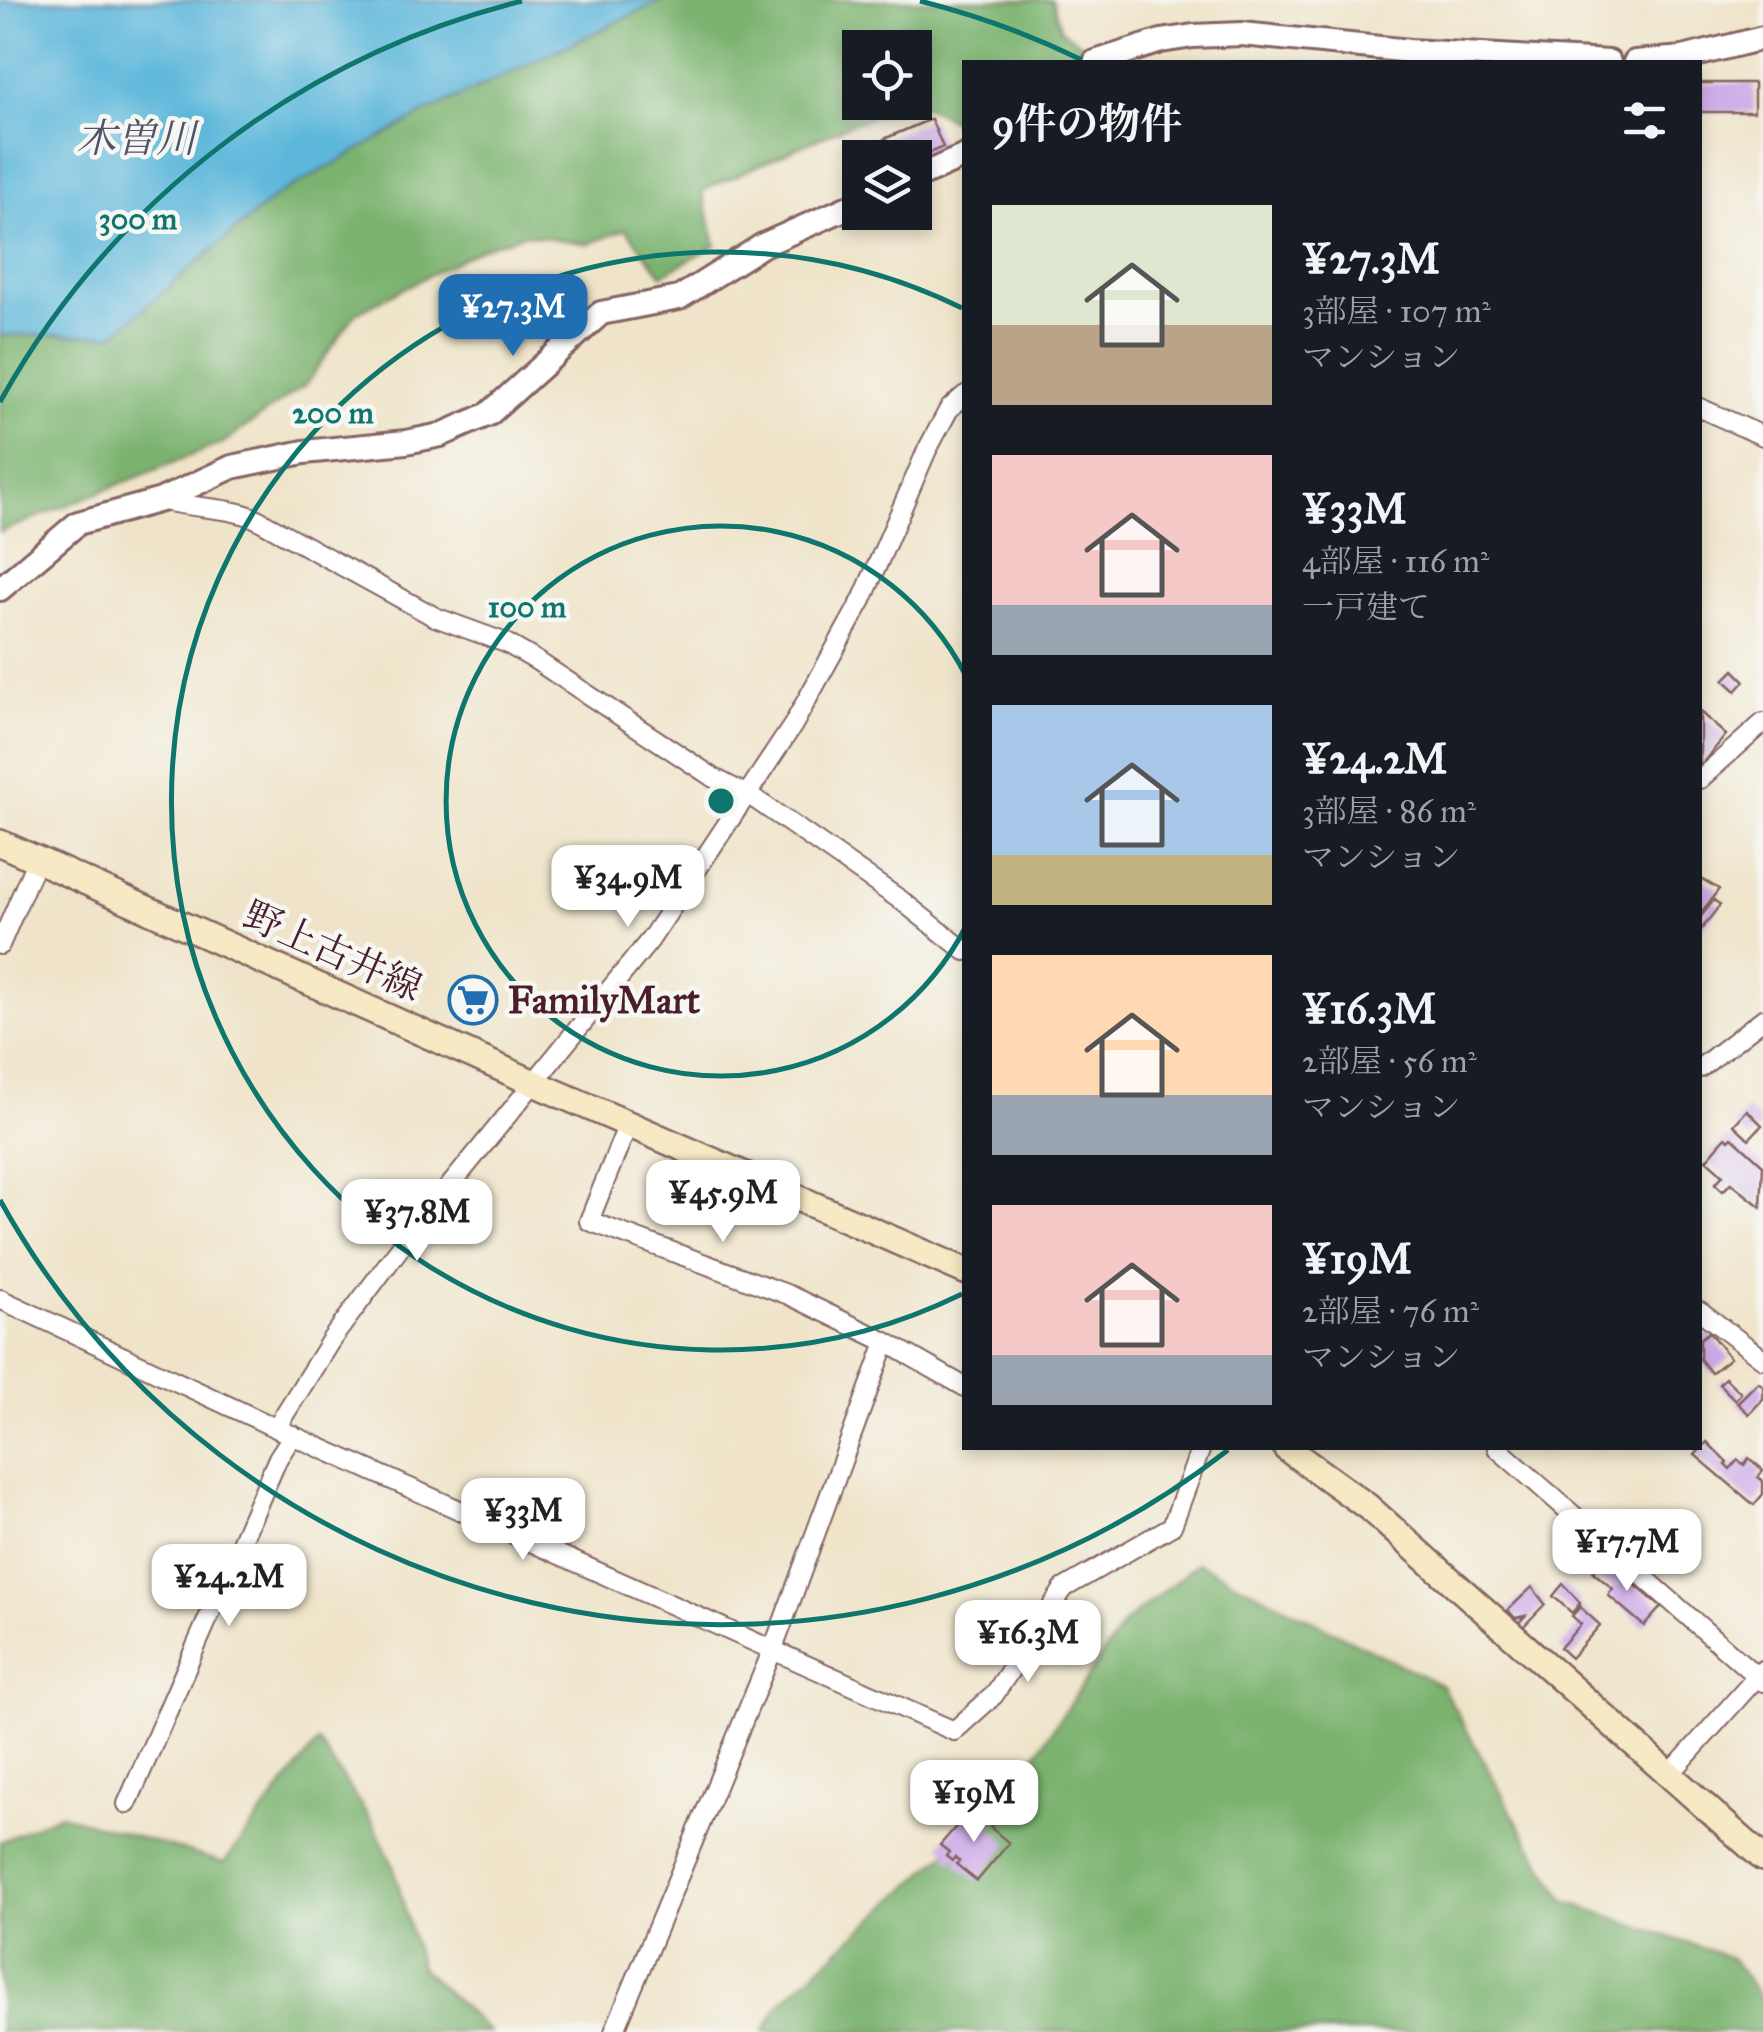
<!DOCTYPE html>
<html lang="ja">
<head>
<meta charset="utf-8">
<style>
  body { margin:0; font-family:"IM FELL Great Primer","Noto Serif JP",serif; background:#20242c; color:#f1f3f6; height:100vh; display:flex; flex-direction:column; font-size:38px; white-space:nowrap }
  * { box-sizing:border-box; margin:0 }
  p { font-size:32px; color:#9ea1a6 }
  .icon { flex:none; width:55px; height:55px; fill:none; stroke:currentColor; stroke-width:2; stroke-linecap:round; stroke-linejoin:round }
  .map { position:relative; flex:1; overflow:hidden }
  .details { position:absolute; left:962px; top:60px; width:740px; height:1390px; display:flex; flex-direction:column; background:#171b24; border-radius:0px; box-shadow:0 5px 15px #0003 }
  .details>* { flex:none }
  .buttons { position:absolute; left:842px; top:30px; display:grid; gap:20px }
  .buttons a { display:grid; place-items:center; width:90px; height:90px; border-radius:0px; background:#171b24; box-shadow:0 5px 15px #0003; font-size:50px }
  .price { position:absolute; translate:-50% -85px; padding:0 22px; border-radius:20px; background:#fff; color:#222; font-size:32px; line-height:65px; filter:drop-shadow(0 2px 5px #0008) }
  .price::after { content:''; position:absolute; left:50%; top:60px; width:30px; height:22px; margin-left:-15px; background:inherit; clip-path:polygon(0 0,100% 0,50% 100%) }
  .price.on { background:#1f6fb2; color:#fff }
  ul { padding:0; list-style:none }
  li { display:flex; align-items:center; gap:30px; height:250px; padding:0 30px }
  li span { display:grid; place-items:center; flex:none; width:280px; height:200px; border-radius:0px; color:#555 }
  li>.icon { margin-inline-start:auto }
  span .icon { width:120px; height:120px; fill:#fffc; stroke-width:1 }
  li b { font-size:42px }
  h2 { display:flex; justify-content:space-between; align-items:center; height:120px; padding:0 30px; font-size:42px }
  .map>svg:first-child { display:block }
</style>
</head>
<body>
<div class="map">
<svg width="1763" height="2032" viewBox="0 0 1763 2032">
  <rect width="100%" height="100%" fill="#f6f6f2"/>
  <filter id="ink" filterUnits="userSpaceOnUse"><feTurbulence type="fractalNoise" baseFrequency=".01" numOctaves="2"/><feDisplacementMap in="SourceGraphic" scale="20" xChannelSelector="R" yChannelSelector="G"/><feConvolveMatrix kernelMatrix="1 2 1 2 8 2 1 2 1" color-interpolation-filters="sRGB"/></filter>
  <filter id="wash" filterUnits="userSpaceOnUse"><feTurbulence type="fractalNoise" baseFrequency=".0048" numOctaves="4" result="noise"/><feDisplacementMap in="SourceGraphic" scale="40" xChannelSelector="R" yChannelSelector="G"/><feGaussianBlur stdDeviation="2.25" result="paint"/><feColorMatrix in="noise" values="0 0 0 0 0 0 0 0 0 0 0 0 0 0 0 0 0 1.4 0 .05"/><feComposite in="paint" operator="in"/></filter>
  <g filter="url(#wash)">
    <rect width="100%" height="100%" fill="#efe4c9"/>
    <!-- forest -->
    <path fill="#7ab26e" stroke="#62684c" stroke-width="2.5" fill-rule="evenodd" d="M663 0H1052L1061 30 1109 62H965V123L962 125 918 103 850 124 702 191 716 245 662 275 626 229 589 244 524 234 482 248 356 313 306 384 223 443 0 532V335H113L276 196 427 112ZM860 48H915V102H860Z
      M1198 1563 1442 1686 1520 1827 1565 1901 1731 1958 1763 2001V2032H764L780 2003 1005 1800 1124 1623Z
      M318 1742 373 1823 393 1865 420 1967 489 2032H0V1842L60 1814 224 1863Z"/>
    <!-- water -->
    <path fill="#5db7db" stroke="#546b83" stroke-width="2.5" d="M0 0H663L427 112 276 196 113 335H0Z"/>
    <g id="blocks">
      <!-- building -->
      <path fill="#cba4e7" d="M1700 83H1754V112H1700Z
        M931 119 943 147 915 159 892 158 884 139Z
        M1734 670 1745 681 1736 691 1724 680Z
        M1700 712 1726 735 1700 766Z
        M1700 878 1719 889 1700 914Z
        M1714 900 1720 905 1700 931V918Z
        M1747 1110 1762 1125 1749 1139 1734 1125Z
        M1726 1137 1729 1140 1732 1137 1763 1165 1761 1207 1731 1183 1723 1191 1715 1184 1723 1175 1706 1160Z
        M1709 1332 1730 1358 1711 1373 1700 1359V1339Z
        M1725 1378 1741 1393 1735 1400 1719 1384Z
        M1758 1382 1763 1386V1399L1749 1414 1737 1403Z
        M1707 1442 1727 1462 1725 1464 1730 1469 1738 1460 1744 1465 1749 1458 1763 1470 1758 1477 1763 1481V1494L1754 1505 1695 1455Z
        M1605 1559 1661 1607 1644 1626 1608 1595 1613 1589 1593 1572Z
        M1563 1584 1580 1603 1572 1613 1553 1596Z
        M1532 1587 1545 1604 1520 1630 1516 1626 1525 1616 1515 1618 1508 1610Z
        M1580 1607 1600 1625 1571 1658 1560 1648 1581 1624 1572 1616Z
        M968 1813 981 1820 984 1815 994 1823 990 1827 1009 1843 977 1881 956 1864 959 1861 955 1857 952 1861 946 1856 949 1852 940 1845Z"/>
    </g>
  </g>
  <g filter="url(#ink)">
    <use href="#blocks" fill-opacity="0" stroke="#846462" stroke-width="2.5"/>
    <g fill="none" stroke-linecap="round" stroke-linejoin="round">
      <!-- minor casing -->
      <g stroke="#846462" stroke-width="22">
        <path id="minor" d="M1700 408 1763 436
          M161 500C193 509 224 506 255 518L435 617 506 643 537 661 714 778 755 799 902 901 965 951
          M1700 779 1763 723
          M0 945 37 859
          M1700 1068 1763 1019
          M628 1124 589 1221 789 1295 886 1342 965 1387
          M0 1299 278 1429 954 1731 994 1695 1064 1588 1172 1526 1201 1448
          M1700 1311 1763 1359
          M276 1428 331 1340 405 1241 650 940 793 725 862 600 927 450 949 409 965 395
          M1497 1448 1763 1682
          M1671 1773 1763 1670
          M127 1804 278 1458 293 1435
          M614 2032 773 1649 886 1342"/>
      </g>
      <!-- tertiary casing -->
      <g stroke="#846462" stroke-width="28">
        <path id="tertiary" d="M1095 62 1161 41 1193 36 1242 34 1410 51 1609 62
          M1635 62 1683 58 1763 38
          M915 178 965 156
          M0 589 78 523 161 500 232 467 304 452 406 442 441 435 489 414 601 313 679 298 763 245 860 202"/>
      </g>
      <!-- secondary casing -->
      <g stroke="#846462" stroke-width="30">
        <path id="secondary" d="M0 843 534 1083 965 1271
          M1286 1448 1368 1507 1763 1858"/>
      </g>
      <!-- minor -->
      <use href="#minor" stroke="#fff" stroke-width="18"/>
      <!-- tertiary -->
      <use href="#tertiary" stroke="#fff" stroke-width="22"/>
      <!-- secondary -->
      <use href="#secondary" stroke="#f6e9c3" stroke-width="25"/>
    </g>
  </g>
  <!-- distance rings -->
  <g fill="none" stroke="#0f766e" stroke-width="5">
    <path d="M965 928A275 275 0 1 1 965 674"/>
    <path d="M962 1294A549 549 0 1 1 962 308"/>
    <path d="M1228 1450A824 824 0 0 1 0 1200M0 402A824 824 0 0 1 522 1M920 1A824 824 0 0 1 1082 60"/>
  </g>
  <!-- icons -->
  <defs>
    <g id="supermarket-ring" transform="scale(2.5)"><circle r="9.5" fill="#f6f6f2" stroke="#1f6fb2" stroke-width="1.5"/><path d="M-6-5.5h2.5l.6 2H6L4.5 2H-2.5L-4.4-4H-6ZM-1.5 3.2a1.3 1.3 0 1 0 .1 0ZM3 3.2a1.3 1.3 0 1 0 .1 0Z" fill="#1f6fb2"/></g>
  </defs>
  <g fill-rule="evenodd">
    <use href="#supermarket-ring" x="473" y="1000"/>
  </g>
  <g text-anchor="middle" stroke-width="9" stroke-linejoin="round" paint-order="stroke">
    <!-- street labels -->
    <g font-size="38" fill="#4a1f2b" stroke="#f6f6f2">
      <text transform="translate(333 951) rotate(24)" y="13">野上古井線</text>
    </g>
    <!-- poi labels -->
    <g font-size="38" font-weight="bold" fill="#4a1f2b" stroke="#f6f6f2" text-anchor="start">
      <text x="508" y="1013">FamilyMart</text>
    </g>
    <!-- water labels -->
    <g font-size="40" font-style="italic" fill="#515469" stroke="#f6f6f2">
      <text x="136" y="152">木曽川</text>
    </g>
  </g>
  <circle cx="721" cy="801" r="15" fill="#0f766e" stroke="#f6f6f2" stroke-width="5"/>
  <g font-size="30" text-anchor="middle" font-weight="bold" fill="#0f766e" stroke="#f6f6f2" stroke-width="9" stroke-linejoin="round" paint-order="stroke">
    <text x="138" y="229">300 m</text>
    <text x="333" y="423">200 m</text>
    <text x="527" y="617">100 m</text>
  </g>
</svg>
<div class="buttons">
<a><svg class="icon" aria-label="locate" viewBox="0 0 24 24"><circle cx="12" cy="12" r="6"/><path d="M12 2v4M12 18v4M2 12h4M18 12h4"/></svg></a>
<a><svg class="icon" aria-label="layers" viewBox="0 0 24 24"><path d="M12 4l9 5-9 5-9-5zM3 14l9 5 9-5"/></svg></a>
</div>
<b class="price on" style="left:513px;top:359px">¥27.3M</b>
<b class="price" style="left:628px;top:930px">¥34.9M</b>
<b class="price" style="left:723px;top:1245px">¥45.9M</b>
<b class="price" style="left:417px;top:1264px">¥37.8M</b>
<b class="price" style="left:523px;top:1563px">¥33M</b>
<b class="price" style="left:1627px;top:1594px">¥17.7M</b>
<b class="price" style="left:229px;top:1629px">¥24.2M</b>
<b class="price" style="left:1028px;top:1685px">¥16.3M</b>
<b class="price" style="left:974px;top:1845px">¥19M</b>
<section class="details">
<h2>9件の物件<svg class="icon" aria-label="filters" viewBox="0 0 24 24"><path d="M4 7h16M4 17h16"/><circle cx="9" cy="7" r="2"/><circle cx="15" cy="17" r="2"/></svg></h2>
<ul>
<li><span style="background:linear-gradient(#dfe7d0 60%,#b9a48a 0)"><svg class="icon" aria-label="home" viewBox="0 0 24 24"><path d="M3 11l9-7 9 7M6 9v11h12V9"/></svg></span><div><b>¥27.3M</b><p>3部屋 · 107 m²</p><p>マンション</p></div></li>
<li><span style="background:linear-gradient(#f6c9c9 75%,#9aa5b1 0)"><svg class="icon" aria-label="home" viewBox="0 0 24 24"><path d="M3 11l9-7 9 7M6 9v11h12V9"/></svg></span><div><b>¥33M</b><p>4部屋 · 116 m²</p><p>一戸建て</p></div></li>
<li><span style="background:linear-gradient(#a9c7e8 75%,#c2b280 0)"><svg class="icon" aria-label="home" viewBox="0 0 24 24"><path d="M3 11l9-7 9 7M6 9v11h12V9"/></svg></span><div><b>¥24.2M</b><p>3部屋 · 86 m²</p><p>マンション</p></div></li>
<li><span style="background:linear-gradient(#ffd9b3 70%,#9aa5b1 0)"><svg class="icon" aria-label="home" viewBox="0 0 24 24"><path d="M3 11l9-7 9 7M6 9v11h12V9"/></svg></span><div><b>¥16.3M</b><p>2部屋 · 56 m²</p><p>マンション</p></div></li>
<li><span style="background:linear-gradient(#f6c9c9 75%,#9aa5b1 0)"><svg class="icon" aria-label="home" viewBox="0 0 24 24"><path d="M3 11l9-7 9 7M6 9v11h12V9"/></svg></span><div><b>¥19M</b><p>2部屋 · 76 m²</p><p>マンション</p></div></li>
</ul>
</section>
</div>
</body>
</html>
